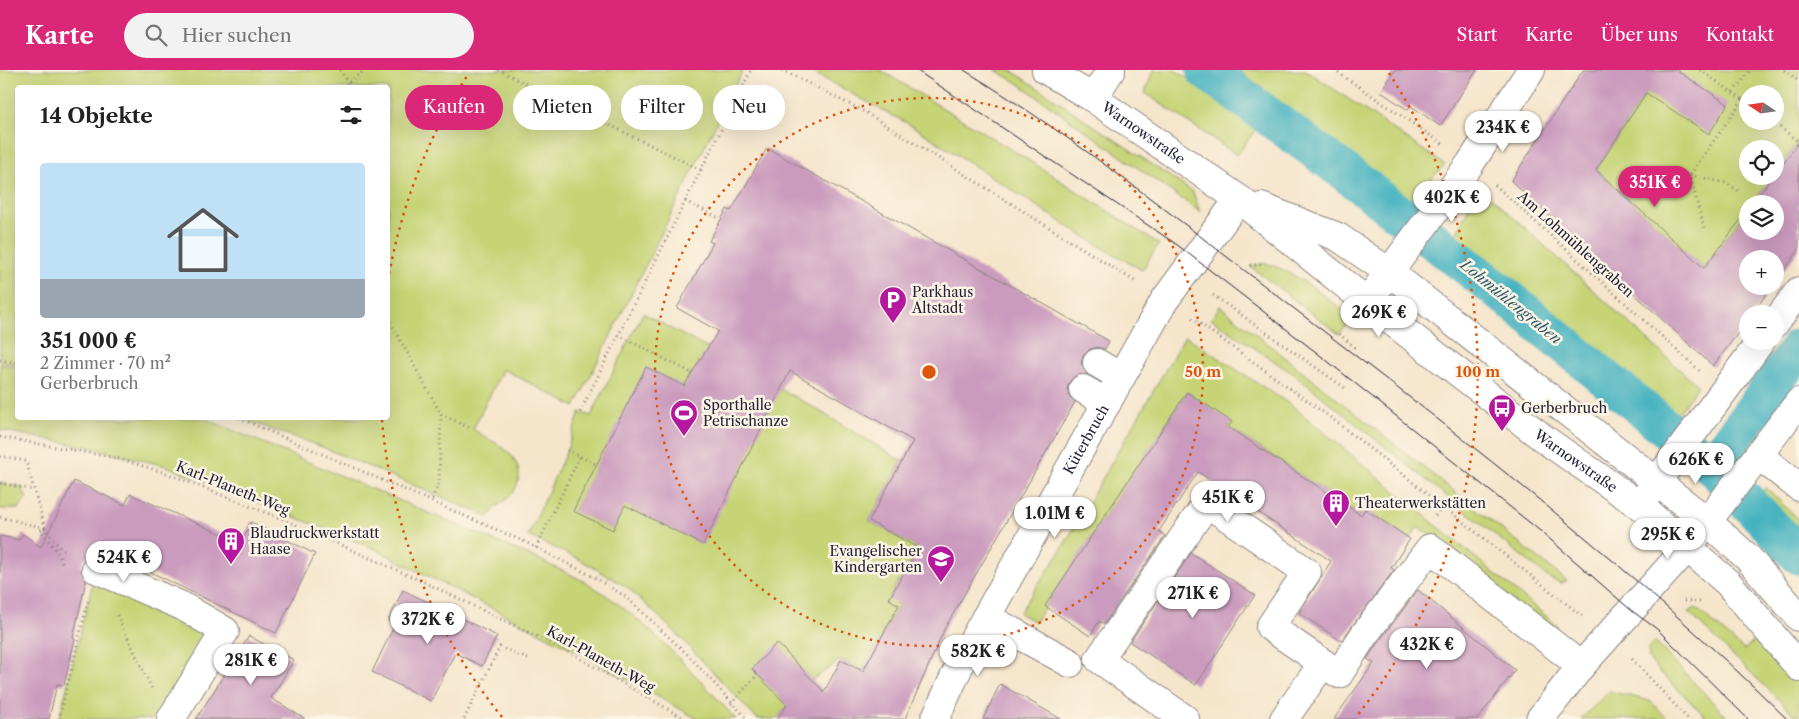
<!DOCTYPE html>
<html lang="de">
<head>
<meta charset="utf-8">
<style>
  body { margin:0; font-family:"Libre Caslon Text",serif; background:#f2f2f2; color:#222; height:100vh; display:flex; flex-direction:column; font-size:19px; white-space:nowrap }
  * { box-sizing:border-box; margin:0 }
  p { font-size:16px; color:#767676 }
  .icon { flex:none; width:28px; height:28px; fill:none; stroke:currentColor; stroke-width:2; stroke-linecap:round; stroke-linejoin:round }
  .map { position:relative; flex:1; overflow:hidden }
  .side { position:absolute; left:15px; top:15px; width:375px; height:335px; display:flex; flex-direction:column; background:#fff; border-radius:5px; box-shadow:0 5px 20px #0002 }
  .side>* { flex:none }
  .hud { position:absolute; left:405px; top:15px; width:475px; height:45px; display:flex; gap:10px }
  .needle { width:32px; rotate:283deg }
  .fabs { position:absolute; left:1739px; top:15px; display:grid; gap:10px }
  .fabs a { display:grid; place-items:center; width:45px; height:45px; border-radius:50%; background:#fff; box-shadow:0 5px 20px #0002; font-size:25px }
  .price { position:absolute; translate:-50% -42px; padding:0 11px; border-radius:18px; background:#fff; color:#222; font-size:16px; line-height:32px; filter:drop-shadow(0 1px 2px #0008) }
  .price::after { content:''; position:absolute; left:50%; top:30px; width:15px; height:11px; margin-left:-8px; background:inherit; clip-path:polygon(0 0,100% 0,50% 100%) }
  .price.on { background:#db2777; color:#fff }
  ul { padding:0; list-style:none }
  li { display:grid; align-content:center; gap:10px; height:265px; padding:0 25px }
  li span { display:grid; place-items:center; height:155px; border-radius:5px; color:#555 }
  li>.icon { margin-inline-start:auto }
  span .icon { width:90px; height:90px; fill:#fffc; stroke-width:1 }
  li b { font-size:21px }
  h2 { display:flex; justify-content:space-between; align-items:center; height:60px; padding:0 25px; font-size:21px }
  .chip { padding:0 18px; border-radius:22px; background:#fff; box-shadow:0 5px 20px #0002; font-size:18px; line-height:45px }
  .chip.on { background:#db2777; color:#fff }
  header { display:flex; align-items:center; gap:30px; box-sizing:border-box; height:70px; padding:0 25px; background:#db2777; color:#fff }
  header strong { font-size:24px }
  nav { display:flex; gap:28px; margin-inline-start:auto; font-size:18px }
  .search { width:350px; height:45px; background:#f2f2f2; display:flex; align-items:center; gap:12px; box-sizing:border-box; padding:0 18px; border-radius:28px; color:#767676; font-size:19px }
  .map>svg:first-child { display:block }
</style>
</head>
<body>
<header>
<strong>Karte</strong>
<div class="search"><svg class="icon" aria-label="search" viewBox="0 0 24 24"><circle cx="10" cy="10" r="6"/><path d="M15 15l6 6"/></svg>Hier suchen</div>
<nav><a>Start</a><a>Karte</a><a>Über uns</a><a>Kontakt</a></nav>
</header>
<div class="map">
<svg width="1799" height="649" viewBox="0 0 1799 649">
  <rect width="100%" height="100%" fill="#fcf5e5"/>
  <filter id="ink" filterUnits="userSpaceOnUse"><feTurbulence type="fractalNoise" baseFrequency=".02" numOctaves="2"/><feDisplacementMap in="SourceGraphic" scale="10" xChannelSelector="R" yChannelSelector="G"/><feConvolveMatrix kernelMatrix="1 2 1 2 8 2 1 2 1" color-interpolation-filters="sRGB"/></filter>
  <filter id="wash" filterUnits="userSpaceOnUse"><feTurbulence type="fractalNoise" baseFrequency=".0096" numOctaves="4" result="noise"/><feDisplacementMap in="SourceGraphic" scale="20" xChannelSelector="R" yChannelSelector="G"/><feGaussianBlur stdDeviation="1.12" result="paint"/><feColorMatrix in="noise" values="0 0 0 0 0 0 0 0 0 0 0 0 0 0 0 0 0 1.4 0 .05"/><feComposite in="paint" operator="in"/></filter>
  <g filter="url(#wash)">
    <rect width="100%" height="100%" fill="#f5e5cb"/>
    <!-- green -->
    <path fill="#c6d476" stroke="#747b58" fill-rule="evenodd" d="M0 0H743L575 337 503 299 473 359C491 372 518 380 519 405 519 412 515 421 510 426 500 436 497 433 489 447L322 377 240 348H388V18H18L17 295 0 292Z
      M808 0H880L1027 89 1159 174 1142 200 1091 171 914 57Z
      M995 0H1010L1020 6 1193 122 1200 142 1015 11Z
      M1153 0H1175L1260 54 1237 85 1145 23Z
      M1239 0H1306L1445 95 1409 131Z
      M1661 0H1799V71L1775 103V79H1748V106H1773L1752 134H1748L1747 140 1704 198 1596 100ZM1748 24H1775V51H1748Z
      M1475 123 1486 132 1491 127 1698 316 1674 349 1455 167Z
      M1266 193C1300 204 1325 227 1353 248L1339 264 1250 196Z
      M1220 236 1567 511 1561 513 1549 508 1295 305 1211 249Z
      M643 243 806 333 902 391 869 451 927 483 909 515 899 510 889 528 899 535 863 601 841 590 799 619 777 649H757L675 562 627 517 577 488 528 466 567 380 580 342 591 346Z
      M1185 266 1291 335 1558 556 1551 561 1425 461 1418 457 1410 469 1365 439 1361 445 1228 357 1231 352 1187 322 1035 552 1019 543 1060 482Z
      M0 294 17 297 18 348H204L540 490C557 499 576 506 592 516 647 550 692 602 736 649H698L574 580 373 478 166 396 92 378 0 360Z
      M0 413 22 417 27 429 18 439H0Z
      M1766 417 1799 451V471L1757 429Z
      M96 499 225 561 171 649H59Z
      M1696 538 1744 580 1758 568 1799 613V649L1688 542Z
      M1653 572 1657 574 1729 649H1708L1658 600 1649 589 1648 578Z
      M1609 621 1650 631 1668 649H1581Z"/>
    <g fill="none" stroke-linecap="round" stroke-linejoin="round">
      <!-- canal -->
      <path stroke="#44b2c0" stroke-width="39" d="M1205 0 1345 102 1508 228 1712 396 1799 485
        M1712 396 1799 278"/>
    </g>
    <g id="blocks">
      <!-- building -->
      <path fill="#ca9bbe" d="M1395 0H1477L1440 56 1411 36 1408 40 1381 22Z
        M1583 0H1676L1728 34 1709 64 1646 23 1596 100 1704 198 1748 140V161H1775V134H1752L1773 106H1775L1799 71V180L1775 213V189H1748V216H1772L1752 244H1748V250L1713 296 1511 111Z
        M767 78 1109 271 1105 279 1098 277 1090 279 1083 286 1081 293 1087 304 1075 306 1070 311 1067 318 1069 326 1075 332 945 558 905 649H777L787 635 752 599 777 573 824 622 841 590 863 601 899 535 889 529 918 478 869 451 913 371 790 301 703 475 625 435 613 460 573 441 646 297 684 316 718 261 677 238 713 173 709 171 727 139 731 141Z
        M1187 322 1232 352 1228 357 1361 445 1365 439 1410 469 1391 498 1394 500 1341 571 1299 543 1331 491 1198 402 1159 461 1165 466 1104 554 1099 551 1090 566 1045 536Z
        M74 411 125 435 130 424 226 466 228 462 243 469 251 452 315 484 276 563 95 475 93 484 86 487 82 493 81 501 86 511 73 568 75 569 64 615 57 614 49 649H0V466L19 470 23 464 41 477Z
        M1191 483 1255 525 1196 615 1130 572Z
        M403 520 497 566 482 596 455 583 431 631 372 602 395 554 388 551Z
        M1418 520 1515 600 1478 649H1334L1374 593 1367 589 1377 574Z
        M249 566 294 590 271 628 305 649H196Z
        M1000 614 1061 649H983Z"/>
    </g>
  </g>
  <g filter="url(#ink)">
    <use href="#blocks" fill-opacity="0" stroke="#8c8483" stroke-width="1"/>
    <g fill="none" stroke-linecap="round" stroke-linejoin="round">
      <!-- minor casing -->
      <g stroke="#8c8483" stroke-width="30">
        <g id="minor">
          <path id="s1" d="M1046 0 1093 28 1239 129 1367 232 1547 371 1639 435 1728 513 1799 597"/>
          <path d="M1093 28 1111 0"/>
          <path d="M1261 137 1338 167 1389 202 1708 452 1748 488 1799 547"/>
          <path d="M1378 217 1470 94 1531 0"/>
          <path d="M1775 253 1799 221"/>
          <path d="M1097 293 1121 307"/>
          <path d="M1083 319 1107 333"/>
          <path d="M1758 385 1799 417"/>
          <path d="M1646 426 1761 271"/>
          <path d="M96 499 182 536 225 561 171 649"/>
          <path d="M986 547 1070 593"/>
          <path id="s2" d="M935 649 963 588 1164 231 1239 129"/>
          <path d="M1185 649 1099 589 1207 433 1307 502 1270 557 1339 604 1364 565 1430 478 1581 596"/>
          <path d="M1284 649 1323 593"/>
          <path d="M1540 649 1581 596 1687 478 1799 332"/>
        </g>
      </g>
      <!-- path -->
      <path stroke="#8c8483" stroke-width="3" stroke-dasharray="1 4" stroke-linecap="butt" d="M340 0 351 18
        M498 0 701 100
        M782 0 865 42 1136 212
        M1334 0 1443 74
        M1700 0 1748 33
        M1784 0 1799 11
        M341 18 365 0
        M1733 22 1751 0
        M1772 51 1799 72
        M1636 101 1690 105 1743 29
        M1495 115 1700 301
        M685 131 721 149
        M1704 158 1690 105 1726 113 1739 121
        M1250 196 1265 194
        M1213 225 1345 318
        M388 248 441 344 439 413 431 431
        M1192 248 1330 347 1582 546
        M1339 264 1357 279
        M618 265 692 303
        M0 290 18 293
        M580 342 751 0
        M441 344 472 359
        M239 348 525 472 596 508 626 527 688 585 747 649
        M0 367 117 388 166 403 282 449 426 513 567 581 685 649
        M567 380 597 395
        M0 386 26 391 45 458 40 460 57 481 63 494
        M0 413 34 420
        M1435 446 1443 435
        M0 447 45 458 60 478 68 482
        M536 478 580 386
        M1684 531 1700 532
        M117 545 152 619
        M1632 589 1688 649
        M731 634 756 606
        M59 649 88 531
        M464 649 500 577 528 589"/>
      <!-- minor -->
      <use href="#minor" stroke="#fff" stroke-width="28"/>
      <!-- tram -->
      <path stroke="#22223b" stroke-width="1" d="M916 0 1176 174 1321 286 1544 464 1632 541 1657 559 1748 649
        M964 0C1084 73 1194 162 1305 247 1471 374 1638 502 1787 649"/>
    </g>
  </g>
  <!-- distance rings -->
  <g fill="none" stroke="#de560e" stroke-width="2.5" stroke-dasharray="2.5 5">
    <circle cx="929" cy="302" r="274"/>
    <path d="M502 647A549 549 0 0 1 382 350M388 211A549 549 0 0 1 469 3M1389 3A549 549 0 0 1 1356 647"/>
  </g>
  <!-- icons -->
  <defs>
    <g id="parking-pin" transform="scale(1.4375)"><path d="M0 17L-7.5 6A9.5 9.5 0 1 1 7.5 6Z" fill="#b5179e" stroke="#fcf5e5"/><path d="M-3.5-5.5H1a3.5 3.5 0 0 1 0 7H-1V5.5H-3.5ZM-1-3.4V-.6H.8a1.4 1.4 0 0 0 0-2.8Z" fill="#fff"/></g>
    <g id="bus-pin" transform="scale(1.4375)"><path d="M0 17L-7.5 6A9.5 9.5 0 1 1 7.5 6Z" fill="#b5179e" stroke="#fcf5e5"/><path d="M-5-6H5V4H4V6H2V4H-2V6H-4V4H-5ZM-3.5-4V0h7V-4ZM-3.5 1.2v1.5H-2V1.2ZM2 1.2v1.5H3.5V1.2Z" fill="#fff"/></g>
    <g id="stadium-pin" transform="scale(1.4375)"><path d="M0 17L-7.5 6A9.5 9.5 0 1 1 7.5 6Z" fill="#b5179e" stroke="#fcf5e5"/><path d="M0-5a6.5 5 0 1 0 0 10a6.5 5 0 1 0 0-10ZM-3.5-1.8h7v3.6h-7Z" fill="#fff"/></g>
    <g id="building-pin" transform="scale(1.4375)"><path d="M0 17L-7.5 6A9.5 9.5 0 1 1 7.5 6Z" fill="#b5179e" stroke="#fcf5e5"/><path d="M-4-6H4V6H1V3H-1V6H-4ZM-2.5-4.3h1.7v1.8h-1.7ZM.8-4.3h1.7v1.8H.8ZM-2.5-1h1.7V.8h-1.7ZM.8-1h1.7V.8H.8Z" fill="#fff"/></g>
    <g id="school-pin" transform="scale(1.4375)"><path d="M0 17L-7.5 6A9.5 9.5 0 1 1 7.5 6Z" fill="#b5179e" stroke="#fcf5e5"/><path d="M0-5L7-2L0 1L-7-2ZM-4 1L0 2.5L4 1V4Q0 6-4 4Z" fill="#fff"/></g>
  </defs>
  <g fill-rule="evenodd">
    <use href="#parking-pin" x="893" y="230"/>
    <use href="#bus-pin" x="1502" y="338"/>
    <use href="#stadium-pin" x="684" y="343"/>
    <use href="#building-pin" x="1336" y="433"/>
    <use href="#building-pin" x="231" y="471"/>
    <use href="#school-pin" x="941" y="489"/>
  </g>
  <g text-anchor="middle" stroke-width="5" stroke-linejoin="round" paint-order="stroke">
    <!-- street labels -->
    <g font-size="14" fill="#22223b" stroke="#fcf5e5">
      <text dy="5" stroke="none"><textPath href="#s1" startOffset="116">Warnowstraße</textPath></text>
      <text transform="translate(1576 174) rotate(42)" y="5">Am Lohmühlengraben</text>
      <text dy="5" stroke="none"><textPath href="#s2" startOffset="318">Küterbruch</textPath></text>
      <text dy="5" stroke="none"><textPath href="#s1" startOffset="659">Warnowstraße</textPath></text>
      <text transform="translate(233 418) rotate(22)" y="5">Karl-Planeth-Weg</text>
      <text transform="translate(601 589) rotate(29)" y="5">Karl-Planeth-Weg</text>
    </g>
    <!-- poi labels -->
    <g font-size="14" fill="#22223b" stroke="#fcf5e5" text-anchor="start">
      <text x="912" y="227">Parkhaus<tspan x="912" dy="16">Altstadt</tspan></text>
      <text x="703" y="340">Sporthalle<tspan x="703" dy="16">Petrischanze</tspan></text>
      <text x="1521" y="343">Gerberbruch</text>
      <text x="1355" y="438">Theaterwerkstätten</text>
      <text x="250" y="468">Blaudruckwerkstatt<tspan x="250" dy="16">Haase</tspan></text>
      <text x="922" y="486" text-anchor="end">Evangelischer<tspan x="922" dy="16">Kindergarten</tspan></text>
    </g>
    <!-- water labels -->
    <g font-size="15" font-style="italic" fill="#305c70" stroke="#fcf5e5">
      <text transform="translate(1511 232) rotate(39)" y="5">Lohmühlengraben</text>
    </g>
  </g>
  <circle cx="929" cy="302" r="8" fill="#de560e" stroke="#fcf5e5" stroke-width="2.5"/>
  <g font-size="15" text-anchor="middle" font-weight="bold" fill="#de560e" stroke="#fcf5e5" stroke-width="5" stroke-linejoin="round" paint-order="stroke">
    <text x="1203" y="307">50 m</text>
    <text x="1478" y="307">100 m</text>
  </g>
</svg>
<div class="fabs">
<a><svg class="needle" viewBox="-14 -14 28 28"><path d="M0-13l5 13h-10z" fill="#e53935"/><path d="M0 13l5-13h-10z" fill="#767676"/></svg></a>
<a><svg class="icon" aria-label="locate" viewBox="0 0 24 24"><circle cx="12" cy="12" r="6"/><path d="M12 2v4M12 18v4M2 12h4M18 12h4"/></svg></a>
<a><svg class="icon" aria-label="layers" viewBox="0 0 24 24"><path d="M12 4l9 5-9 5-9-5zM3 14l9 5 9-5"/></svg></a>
<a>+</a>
<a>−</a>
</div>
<b class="price" style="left:1503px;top:83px">234K €</b>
<b class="price on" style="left:1655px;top:138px">351K €</b>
<b class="price" style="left:1452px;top:153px">402K €</b>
<b class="price" style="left:1379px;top:268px">269K €</b>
<b class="price" style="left:1696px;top:415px">626K €</b>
<b class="price" style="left:1228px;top:453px">451K €</b>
<b class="price" style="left:1055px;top:469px">1.01M €</b>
<b class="price" style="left:1668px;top:490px">295K €</b>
<b class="price" style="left:124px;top:513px">524K €</b>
<b class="price" style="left:1193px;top:549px">271K €</b>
<b class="price" style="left:428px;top:575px">372K €</b>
<b class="price" style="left:1427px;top:600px">432K €</b>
<b class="price" style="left:978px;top:607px">582K €</b>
<b class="price" style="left:251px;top:616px">281K €</b>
<div class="hud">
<a class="chip on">Kaufen</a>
<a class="chip">Mieten</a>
<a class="chip">Filter</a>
<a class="chip">Neu</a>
</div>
<section class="side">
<h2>14 Objekte<svg class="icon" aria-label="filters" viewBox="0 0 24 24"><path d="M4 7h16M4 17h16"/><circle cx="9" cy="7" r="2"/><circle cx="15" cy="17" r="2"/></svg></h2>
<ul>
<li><span style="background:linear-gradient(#bfe0f5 75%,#9aa5b1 0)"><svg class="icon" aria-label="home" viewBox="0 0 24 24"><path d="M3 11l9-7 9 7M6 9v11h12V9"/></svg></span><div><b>351 000 €</b><p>2 Zimmer · 70 m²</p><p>Gerberbruch</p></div></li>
</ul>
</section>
</div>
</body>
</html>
